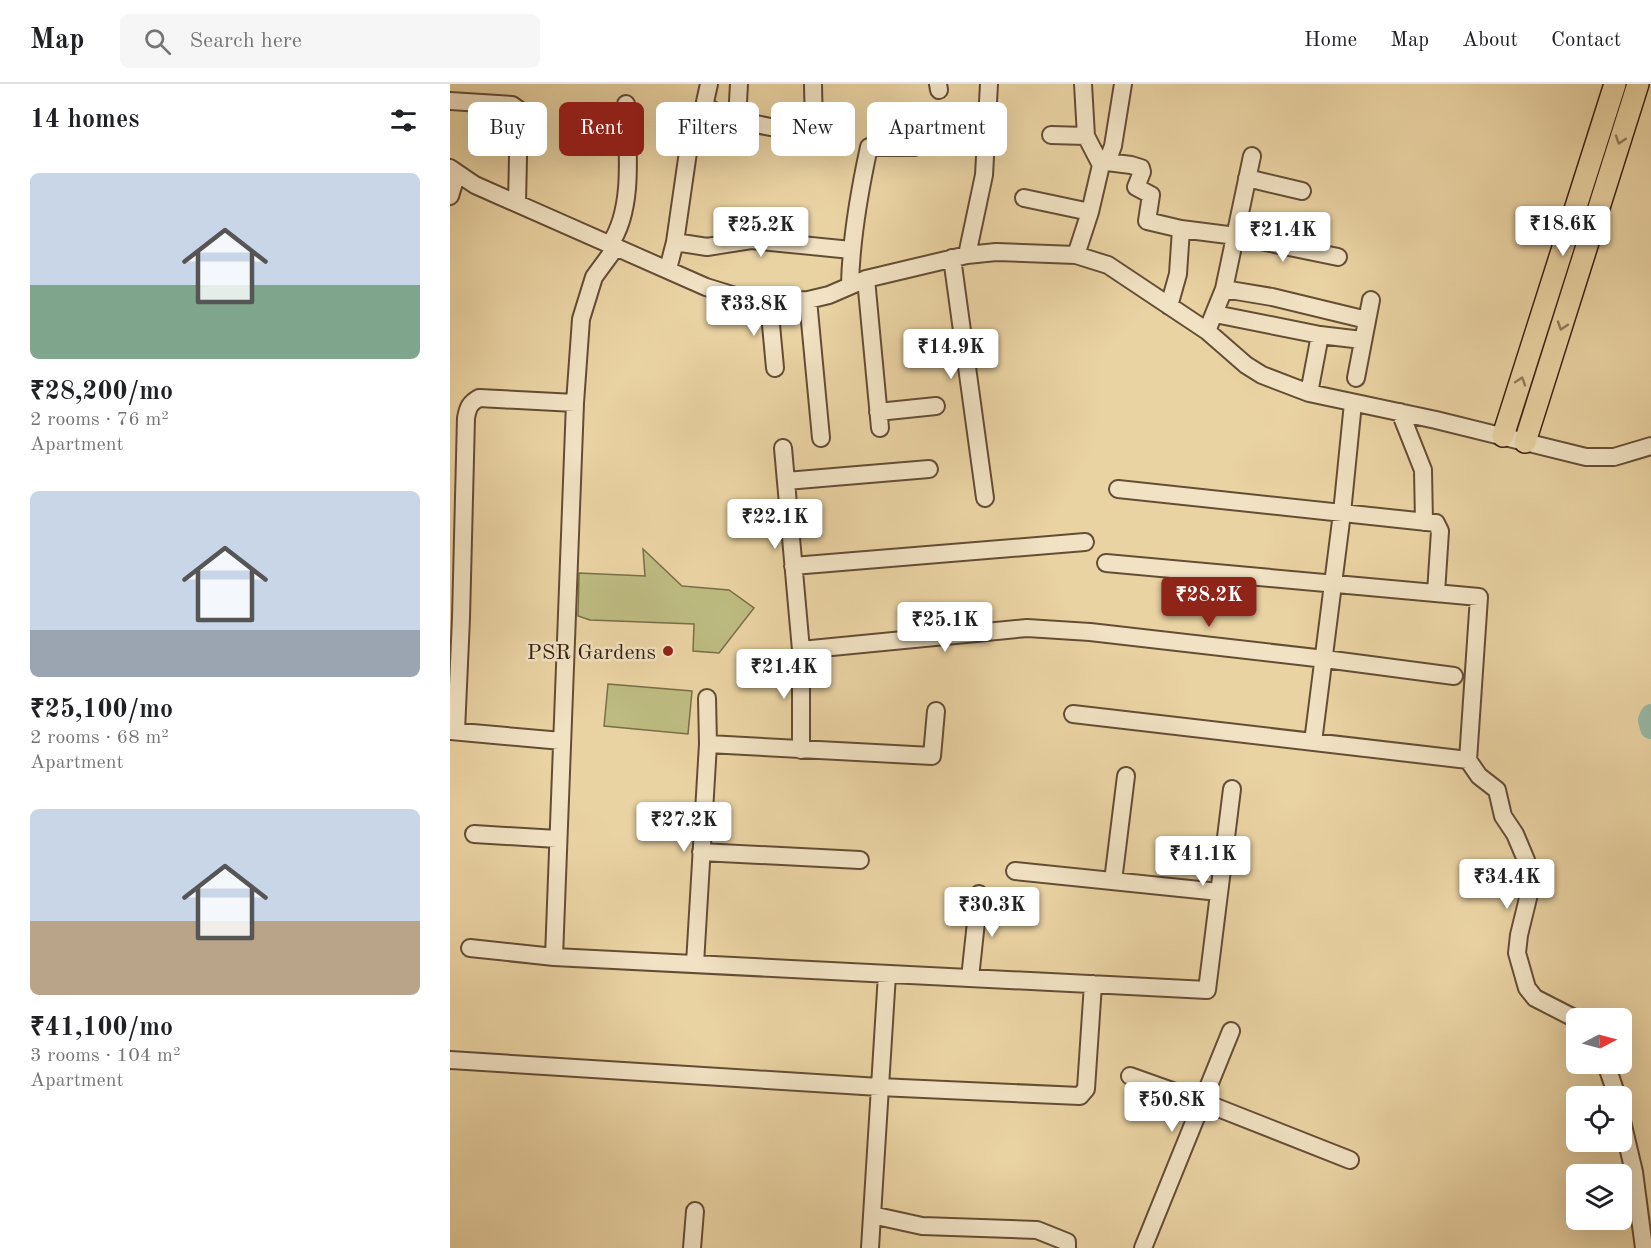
<!DOCTYPE html>
<html lang="en">
<head>
<meta charset="utf-8">
<style>
  body { margin:0; font-family:"Old Standard TT",serif; background:#f6f6f6; color:#202124; height:100vh; display:flex; flex-direction:column; font-size:22px; white-space:nowrap }
  * { box-sizing:border-box; margin:0 }
  p { font-size:20px; color:#757577 }
  .icon { flex:none; width:33px; height:33px; fill:none; stroke:currentColor; stroke-width:2; stroke-linecap:round; stroke-linejoin:round }
  .map { position:relative; flex:1; overflow:hidden }
  .sheet { display:flex; flex-direction:column; background:#fff; width:450px }
  .sheet>* { flex:none }
  .guide { position:absolute; left:18px; top:18px; width:570px; height:54px; display:flex; gap:12px }
  .needle { width:39px; rotate:84deg }
  .tools { position:absolute; left:1116px; top:924px; display:grid; gap:12px }
  .tools a { display:grid; place-items:center; width:66px; height:66px; border-radius:9px; background:#fff; box-shadow:0 6px 24px #0002; font-size:30px }
  .price { position:absolute; translate:-50% -51px; padding:0 14px; border-radius:6px; background:#fff; color:#222; font-size:20px; line-height:39px; filter:drop-shadow(0 2px 3px #0008) }
  .price::after { content:''; position:absolute; left:50%; top:36px; width:18px; height:14px; margin-left:-9px; background:inherit; clip-path:polygon(0 0,100% 0,50% 100%) }
  .price.current { background:#8f2418; color:#fff }
  ul { padding:0; list-style:none }
  li { display:grid; align-content:center; gap:12px; height:318px; padding:0 30px }
  li span { display:grid; place-items:center; height:186px; border-radius:9px; color:#555 }
  li>.icon { margin-inline-start:auto }
  span .icon { width:108px; height:108px; fill:#fffc; stroke-width:1 }
  li b { font-size:26px }
  h2 { display:flex; justify-content:space-between; align-items:center; height:72px; padding:0 30px; font-size:26px }
  .tag { padding:0 21px; border-radius:9px; background:#fff; box-shadow:0 6px 24px #0002; font-size:21px; line-height:54px }
  .tag.current { background:#8f2418; color:#fff }
  header { display:flex; align-items:center; gap:36px; box-sizing:border-box; height:84px; padding:0 30px; background:#fff; border-bottom:2px solid #e0e0e0 }
  header strong { font-size:28px }
  nav { display:flex; gap:33px; margin-inline-start:auto; font-size:21px }
  .search { width:420px; height:54px; background:#f6f6f6; display:flex; align-items:center; gap:15px; box-sizing:border-box; padding:0 21px; border-radius:9px; color:#757577; font-size:22px }
  main { display:flex; flex:1; min-height:0 }
  .map>svg:first-child { display:block }
</style>
</head>
<body>
<header>
<strong>Map</strong>
<div class="search"><svg class="icon" aria-label="search" viewBox="0 0 24 24"><circle cx="10" cy="10" r="6"/><path d="M15 15l6 6"/></svg>Search here</div>
<nav><a>Home</a><a>Map</a><a>About</a><a>Contact</a></nav>
</header>
<main>
<section class="sheet">
<h2>14 homes<svg class="icon" aria-label="filters" viewBox="0 0 24 24"><path d="M4 7h16M4 17h16"/><circle cx="9" cy="7" r="2"/><circle cx="15" cy="17" r="2"/></svg></h2>
<ul>
<li><span style="background:linear-gradient(#c9d6e8 60%,#7fa58c 0)"><svg class="icon" aria-label="home" viewBox="0 0 24 24"><path d="M3 11l9-7 9 7M6 9v11h12V9"/></svg></span><div><b>₹28,200/mo</b><p>2 rooms · 76 m²</p><p>Apartment</p></div></li>
<li><span style="background:linear-gradient(#c9d6e8 75%,#9aa5b1 0)"><svg class="icon" aria-label="home" viewBox="0 0 24 24"><path d="M3 11l9-7 9 7M6 9v11h12V9"/></svg></span><div><b>₹25,100/mo</b><p>2 rooms · 68 m²</p><p>Apartment</p></div></li>
<li><span style="background:linear-gradient(#c9d6e8 60%,#b9a48a 0)"><svg class="icon" aria-label="home" viewBox="0 0 24 24"><path d="M3 11l9-7 9 7M6 9v11h12V9"/></svg></span><div><b>₹41,100/mo</b><p>3 rooms · 104 m²</p><p>Apartment</p></div></li>
</ul>
</section>
<div class="map">
<svg width="1201" height="1164" viewBox="0 0 1201 1164">
  <rect width="100%" height="100%" fill="#ead3a3"/>
  <filter id="stains"><feTurbulence type="fractalNoise" baseFrequency=".00333" numOctaves="4"/><feColorMatrix values="0 0 0 0 .2 0 0 0 0 .09 0 0 0 0 .02 0 0 0 .5 -.17"/></filter>
  <radialGradient id="worn" r=".72"><stop offset=".6" stop-color="#630" stop-opacity="0"/><stop offset="1" stop-color="#630" stop-opacity=".3"/></radialGradient>
  <!-- green -->
  <path fill="#bdbb81" stroke="#7a6e48" stroke-width="1.5" d="M193 465 232 502 279 506 304 524 269 569 243 567 244 540 140 536 128 532 129 489 195 492Z
    M158 600 242 607 238 650 154 642Z"/>
  <g fill="none" stroke-linecap="round" stroke-linejoin="round">
    <!-- river -->
    <path stroke="#98b8a5" stroke-width="22" d="M1201 631 1199 636 1201 644"/>
    <!-- minor casing -->
    <g stroke="#644d35" stroke-width="20">
      <path id="minor" d="M259 0 255 18 257 23C283 39 326 43 356 50L362 49 364 45 363 0
        M488 0 489 6
        M633 0 636 52 651 81
        M0 17 62 21 69 26 67 119
        M601 51 636 52
        M657 78 681 81 691 84 692 88 686 103 701 111 697 137 731 145
        M0 84 25 101 256 203 308 219 358 216 379 211 416 195 517 171 546 168 626 171 658 181 757 247 796 281 812 291 859 309 986 336 1136 373H1164L1201 362
        M797 94 852 107
        M0 112 7 89
        M574 114 640 128
        M225 158 257 163 301 156 401 166
        M160 160C185 124 177 62 176 20
        M517 171 534 91 539 0
        M626 171 640 128 651 81 657 78 663 62 673 0
        M502 174 535 414
        M218 185 225 158 238 68C251 47 266 69 282 58L287 35 289 0
        M416 195 430 344
        M400 201C401 154 409 109 419 63H465
        M774 205 822 213 917 236
        M358 216 371 354
        M319 219 325 284
        M719 222 728 190 731 145 786 152 888 173
        M765 230 870 251 912 256
        M757 247 774 205 802 72
        M906 294 921 216
        M859 309 870 251
        M428 328 486 322
        M950 328 973 386 974 438
        M333 364 351 566V666
        M336 397 479 385
        M668 405 986 439 990 447 986 509
        M343 482 635 458
        M351 566 577 544 640 548 875 575 1004 592
        M623 630 1018 676 1029 513 656 479
        M0 647 112 657
        M6 647 11 534 16 334C18 323 20 319 29 314L125 319
        M863 658 892 429 903 319
        M258 660 482 672 486 627
        M1018 676 1029 692 1047 706 1053 732 1065 750 1076 776 1080 806 1069 851 1067 869 1077 904 1085 914 1126 935
        M24 750 107 755
        M251 768 410 776
        M565 787 769 808
        M663 797 676 692
        M20 864 104 873 757 906 782 705
        M104 873 125 319 131 235 144 193 166 163
        M245 880 258 660 257 614
        M520 894 529 810
        M0 976 429 1003 630 1012 636 1005 643 900
        M1156 980 1167 1012
        M680 992 753 1018 900 1076
        M1172 1037 1184 1088 1194 1164
        M422 1131 472 1142 587 1146 617 1158V1164
        M242 1164 245 1127
        M420 1164 437 890
        M693 1164 781 947"/>
    </g>
    <!-- major casing -->
    <g stroke="#382010" stroke-width="24">
      <path id="major" d="M1053 352 1165 0
        M1075 358 1188 0"/>
    </g>
    <!-- minor -->
    <use href="#minor" stroke="#f1e2c3" stroke-width="16"/>
    <!-- major -->
    <use href="#major" stroke="#ead3a3" stroke-width="21"/>
  </g>
  <!-- one-way arrows -->
  <defs><path id="oneway-chevron" d="M-2-3.5L2.5 0L-2 3.5" fill="none" stroke-width="1.6" stroke-linecap="round" stroke-linejoin="round" transform="scale(1.5)"/></defs>
  <g stroke="#917a5a">
    <use href="#oneway-chevron" transform="translate(1170 56) rotate(108)"/>
    <use href="#oneway-chevron" transform="translate(1112 242) rotate(108)"/>
    <use href="#oneway-chevron" transform="translate(1071 297) rotate(-72)"/>
  </g>
  <!-- markers -->
  <circle fill="#8f2418" stroke="#f1e2c3" stroke-width="2" cx="218" cy="567" r="6"/>
  <g text-anchor="middle" stroke-width="5" stroke-linejoin="round" paint-order="stroke">
    <!-- poi labels -->
    <g font-size="22" fill="#382010" stroke="#f1e2c3" text-anchor="end">
      <text x="206" y="575">PSR Gardens</text>
    </g>
  </g>
  <rect width="100%" height="100%" filter="url(#stains)"/>
  <rect width="100%" height="100%" fill="url(#worn)"/>
</svg>
<div class="tools">
<a><svg class="needle" viewBox="-14 -14 28 28"><path d="M0-13l5 13h-10z" fill="#e53935"/><path d="M0 13l5-13h-10z" fill="#757577"/></svg></a>
<a><svg class="icon" aria-label="locate" viewBox="0 0 24 24"><circle cx="12" cy="12" r="6"/><path d="M12 2v4M12 18v4M2 12h4M18 12h4"/></svg></a>
<a><svg class="icon" aria-label="layers" viewBox="0 0 24 24"><path d="M12 4l9 5-9 5-9-5zM3 14l9 5 9-5"/></svg></a>
</div>
<b class="price" style="left:1113px;top:173px">₹18.6K</b>
<b class="price" style="left:311px;top:174px">₹25.2K</b>
<b class="price" style="left:833px;top:179px">₹21.4K</b>
<b class="price" style="left:304px;top:253px">₹33.8K</b>
<b class="price" style="left:501px;top:296px">₹14.9K</b>
<b class="price" style="left:325px;top:466px">₹22.1K</b>
<b class="price current" style="left:759px;top:544px">₹28.2K</b>
<b class="price" style="left:495px;top:569px">₹25.1K</b>
<b class="price" style="left:334px;top:616px">₹21.4K</b>
<b class="price" style="left:234px;top:769px">₹27.2K</b>
<b class="price" style="left:753px;top:803px">₹41.1K</b>
<b class="price" style="left:1057px;top:826px">₹34.4K</b>
<b class="price" style="left:542px;top:854px">₹30.3K</b>
<b class="price" style="left:722px;top:1049px">₹50.8K</b>
<div class="guide">
<a class="tag">Buy</a>
<a class="tag current">Rent</a>
<a class="tag">Filters</a>
<a class="tag">New</a>
<a class="tag">Apartment</a>
</div>
</div>
</main>
</body>
</html>
